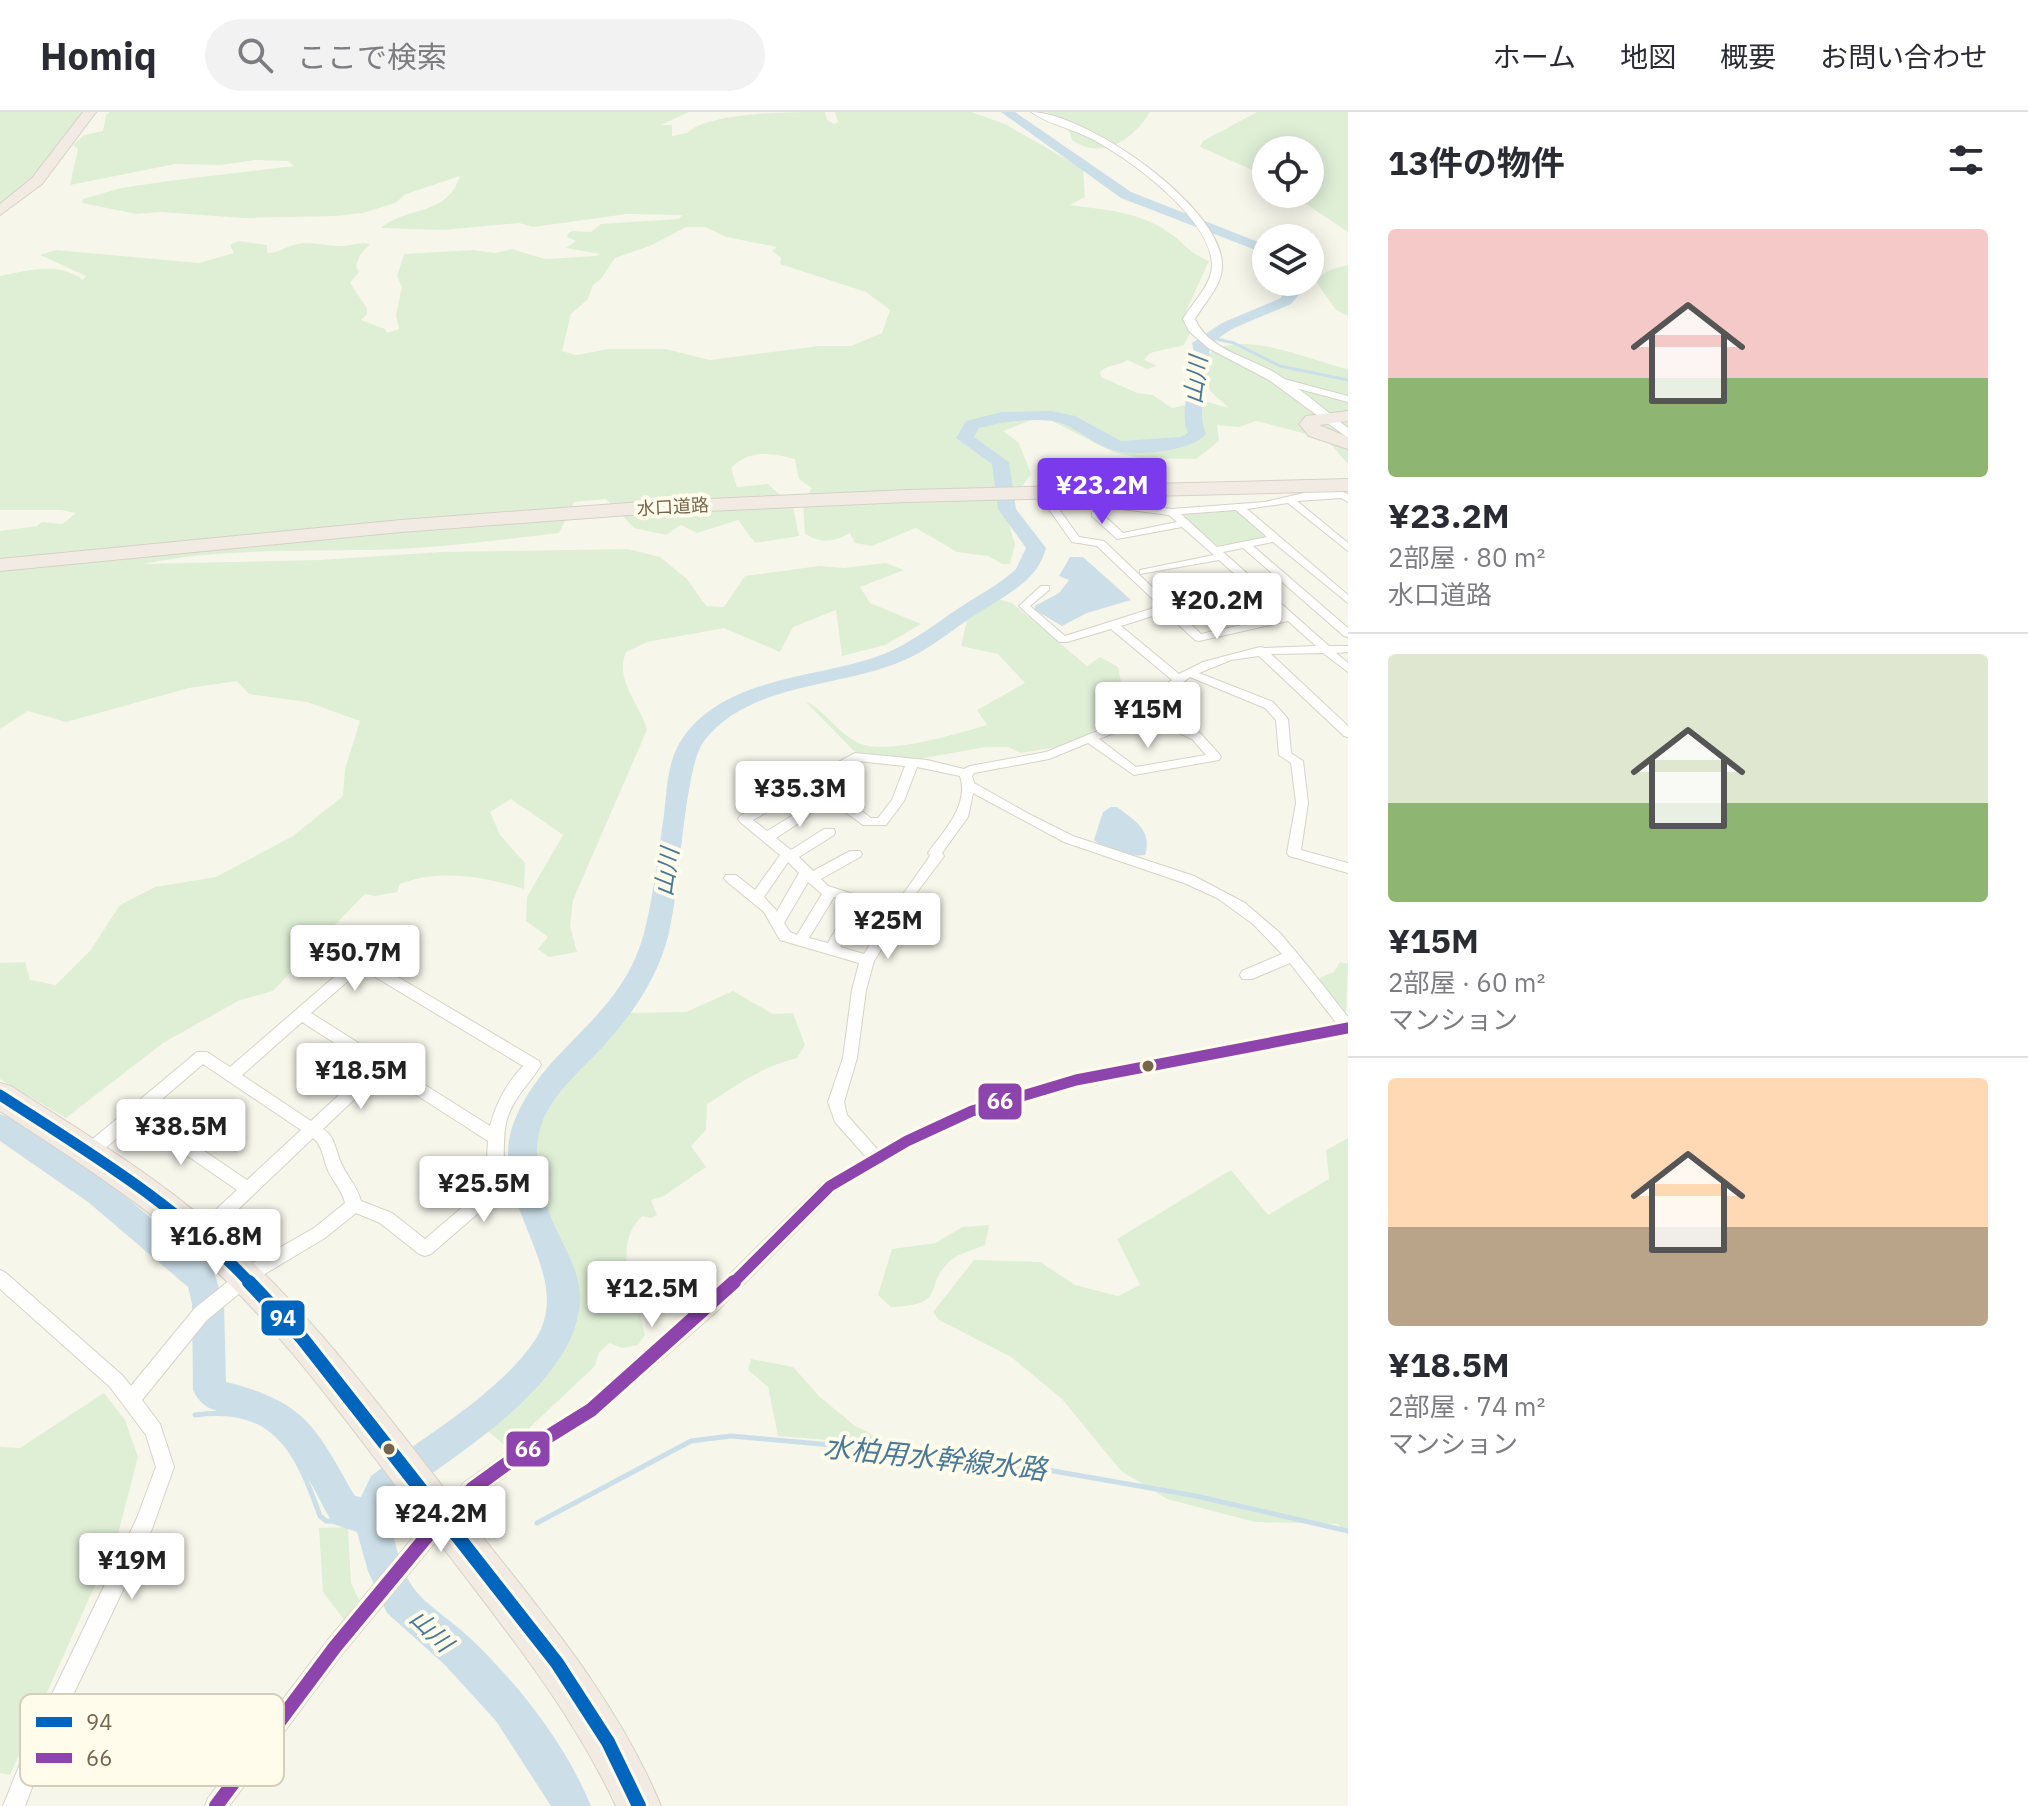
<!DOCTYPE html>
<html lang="ja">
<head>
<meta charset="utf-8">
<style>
  body { margin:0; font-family:"IBM Plex Sans","Noto Sans JP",sans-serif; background:#f2f2f3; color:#2b2b33; height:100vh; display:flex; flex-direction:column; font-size:30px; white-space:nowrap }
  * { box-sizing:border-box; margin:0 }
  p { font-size:26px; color:#7c7c81 }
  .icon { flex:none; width:44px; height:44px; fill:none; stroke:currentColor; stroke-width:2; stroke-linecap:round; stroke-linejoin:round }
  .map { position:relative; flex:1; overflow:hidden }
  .side { display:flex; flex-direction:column; background:#fff; width:680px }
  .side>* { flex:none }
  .buttons { position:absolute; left:1252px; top:24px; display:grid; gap:16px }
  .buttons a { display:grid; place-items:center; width:72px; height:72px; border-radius:50%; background:#fff; box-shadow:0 4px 20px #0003; font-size:40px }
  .price { position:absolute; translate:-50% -68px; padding:0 18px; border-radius:8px; background:#fff; color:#222; font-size:26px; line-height:52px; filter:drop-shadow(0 2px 4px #0008) }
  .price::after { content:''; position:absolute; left:50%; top:48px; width:24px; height:18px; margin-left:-12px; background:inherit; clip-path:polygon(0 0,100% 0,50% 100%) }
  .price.selected { background:#7c3aed; color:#fff }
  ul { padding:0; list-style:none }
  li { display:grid; align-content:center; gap:16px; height:424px; padding:0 40px }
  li+li { border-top:2px solid #e1e1e2 }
  li span { display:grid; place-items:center; height:248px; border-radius:8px; color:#555 }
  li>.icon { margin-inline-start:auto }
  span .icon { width:144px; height:144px; fill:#fffc; stroke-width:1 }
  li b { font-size:34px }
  h2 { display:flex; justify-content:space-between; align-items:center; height:96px; padding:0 40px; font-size:34px }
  header { display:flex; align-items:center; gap:48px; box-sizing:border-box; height:112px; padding:0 40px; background:#fff; border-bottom:2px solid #e1e1e2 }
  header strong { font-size:38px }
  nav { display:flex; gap:44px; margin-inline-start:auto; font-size:28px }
  .search { width:560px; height:72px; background:#f2f2f3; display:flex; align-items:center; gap:20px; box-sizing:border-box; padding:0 28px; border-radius:44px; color:#7c7c81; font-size:30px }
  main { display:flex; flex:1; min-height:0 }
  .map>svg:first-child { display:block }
</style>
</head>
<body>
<header>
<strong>Homiq</strong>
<div class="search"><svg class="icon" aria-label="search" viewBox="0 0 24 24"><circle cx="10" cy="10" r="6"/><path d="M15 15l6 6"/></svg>ここで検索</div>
<nav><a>ホーム</a><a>地図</a><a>概要</a><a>お問い合わせ</a></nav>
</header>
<main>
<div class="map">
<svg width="1348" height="1694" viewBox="0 0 1348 1694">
  <rect width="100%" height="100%" fill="#f7f6eb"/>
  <!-- green -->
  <path fill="#dfefd6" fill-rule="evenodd" d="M0 0H85L31 69 0 95Z
    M110 0H689L661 13H672V24L687 21C710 0 788 0 825 0L827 8 834 12 838 10 835 0H971L1005 12 1083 57 1085 85 1070 93C1105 98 1138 99 1168 120 1185 131 1187 140 1209 149L1183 206 1191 219 1184 233 1150 241 1144 248 1157 254 1147 257 1127 248C1119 255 1109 251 1100 260L1101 265 1137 281 1153 283 1172 296 1204 289 1229 296 1210 279 1204 246C1236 213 1308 248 1348 257V352L1326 327 1256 309 1239 315 1217 313 1219 329 1196 347 1139 346 1113 340 1042 304 1003 319 1019 331 1031 362 1005 399 1015 432 1010 452H1002L988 444 957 440 916 416 872 434 855 431 850 421C834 430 821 432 805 422L803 389 812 376 799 367 795 347C770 341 750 337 731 356L737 375 768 372 793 395 799 424 755 431 738 408 697 421 681 413 666 423 634 416 606 387 574 390 559 421C496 428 432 437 369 438 293 439 216 437 142 452L320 448 441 440 628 437 660 445 687 467 706 494 724 495 745 464 819 454 844 456 886 451 904 458 860 475 870 491 921 512 885 533 842 544 836 498 793 515 780 540 724 516 647 530 626 540C614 569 640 591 647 618L573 788 570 814 577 840 549 845 538 837 548 825 526 809 527 785 563 723 511 687 490 700 500 723 525 751 524 777C486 765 439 756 400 772L397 780 375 784 365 782 325 823 330 831 290 861 273 879 240 888 163 931 66 1006 0 967V851L25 850 30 868 56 873 90 839 120 793 155 775 216 765 293 724 343 684 345 657 360 609 307 590 249 582 237 569 189 576 66 610 28 599 0 617V419L37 414 42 410 62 412 76 401 61 398H0V164C27 159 58 149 83 168L86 164 40 143 56 138 199 151 234 141 230 133 239 129 267 133V141C280 141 286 134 298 132 312 129 324 134 338 134 350 135 357 129 370 132L360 143 356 154 359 160 350 171 367 196V202L361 208 385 217 387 221 399 217 396 203 402 175 397 164 404 142 473 138 495 141 512 137 545 147 595 144 600 142 566 136 576 129 567 125 568 122 572 119 591 120 601 112 679 107 682 103 627 102 533 115 519 111 443 118 381 116C406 94 447 105 460 64L406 82 395 91 363 101 335 104 243 106 161 100 137 102 82 91 83 87 121 76 176 68 294 54 288 49 256 48 220 53 175 52 70 73 78 37 73 33 84 23 103 19 106 3ZM686 115H705L726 125 777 135 772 139 781 146 780 152 866 180 890 198 882 221 851 234H819L710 248 665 237H609L576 243 562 239 571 202 588 187 593 173 601 167 615 146 652 133Z
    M1047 0H1150C1133 28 1102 49 1072 28 1070 14 1058 7 1047 0Z
    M1257 0H1348V120L1303 90 1261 81 1255 74 1260 66 1257 60 1200 35 1203 29ZM1266 38H1310V82H1266Z
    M1348 153V204L1336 198 1316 170C1323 158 1335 156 1348 153Z
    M1230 398 1241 401 1268 424 1266 427 1216 434 1183 405 1186 402Z
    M997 487 1012 491 1087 554 1100 545 1118 555 1122 574 1110 603 1090 621 1057 635 1021 641 1008 635H986L918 647 862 642 854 639 805 589C824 598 835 617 853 628 879 647 958 621 987 613L977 598 1025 571 998 542 961 534 968 503Z
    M1340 850 1348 852 1346 904 1317 867 1334 860Z
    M733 879 773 902 793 901 805 933 797 946C760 955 739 973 707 992L706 1018 691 1034 706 1055 664 1084 651 1088 657 1103 652 1106 642 1104C624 1122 626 1140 627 1164L650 1186 640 1202 645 1223 638 1233 622 1236 610 1231 599 1240 595 1254 508 1336 484 1316C502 1301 524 1287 540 1269 547 1260 553 1247 558 1237 606 1141 501 1087 535 1004 550 966 602 932 629 901L686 900Z
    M1348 1026V1423L1338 1412 1255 1410 1167 1387 1121 1359 1062 1287 1011 1245 939 1208 933 1200 974 1148 1040 1150 1075 1173 1118 1184 1140 1173 1117 1127 1231 1058 1268 1103 1329 1067 1326 1038Z
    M989 1113 985 1133C973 1138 959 1141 950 1149 922 1175 949 1193 891 1195L878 1183 892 1137 936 1131 962 1115Z
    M751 1247 793 1255 820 1285 854 1313 892 1333 778 1324 768 1275 748 1258Z
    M104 1281 125 1308 138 1345 118 1422 10 1663 0 1661V1335L20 1336Z
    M348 1415 351 1471 359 1488 344 1508 323 1480 319 1416Z"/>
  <!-- water -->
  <path fill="#ccdfe8" d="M1070 445H1083L1131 488 1087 501 1062 514 1035 498V494L1059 481 1069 468 1059 464Z
    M1111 695H1117C1134 708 1153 718 1145 743 1127 745 1108 739 1094 728L1103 700Z"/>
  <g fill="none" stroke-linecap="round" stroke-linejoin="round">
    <!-- stream-far1 -->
    <path stroke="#ccdfe8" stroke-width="3" d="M1212 226 1234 231 1280 254 1348 268"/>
    <!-- stream -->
    <path stroke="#ccdfe8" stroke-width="5" d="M195 1303C275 1293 296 1336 320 1404L326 1409 413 1411
      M537 1411 691 1329 731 1324 887 1338 1042 1357 1196 1384 1348 1419"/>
    <!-- river -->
    <path fill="#ccdfe8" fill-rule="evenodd" d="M1001 0H1015L1131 80 1266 133V142L1121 86Z
      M1287 170H1301L1298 184 1291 192 1232 217 1208 233C1216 264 1193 291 1206 322 1191 340 1134 345 1112 338 1091 332 1074 312 1052 309 1027 306 1002 310 979 316L974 325 1009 350 1016 397 1046 436C1038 468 1008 482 983 498 955 515 930 538 900 550 837 576 749 571 704 629 684 655 680 779 669 821 657 869 630 906 596 942 577 961 554 982 543 1008 529 1042 541 1082 555 1115 564 1134 576 1154 579 1175 591 1264 456 1342 395 1388L388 1405C395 1427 399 1454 412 1474 426 1494 453 1509 471 1527 520 1574 565 1631 591 1694H551L496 1609 445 1553 387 1501 368 1459 357 1420 333 1412C313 1377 294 1330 256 1310 233 1298 205 1306 193 1278L192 1192 188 1175 88 1090 0 1029V1002L10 1006 110 1072 213 1157 224 1192 226 1270C307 1290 316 1316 355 1384L361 1385 371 1364C422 1326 500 1281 535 1228 580 1160 480 1086 516 1005 548 931 621 907 644 821 654 782 658 742 664 703 667 677 667 647 684 624 729 563 818 567 884 542 911 531 935 512 959 496 978 483 999 473 1016 457L1026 436 998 397 992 352 956 326 966 309 1002 300 1051 299 1075 304 1121 329 1181 325 1188 321C1176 290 1200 262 1192 231L1222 211 1281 186Z"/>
    <!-- street casing -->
    <g stroke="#d6d3c9" stroke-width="2">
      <path id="street" d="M1276 265 1348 284V290L1273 270V266Z
        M1343 380 1348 382V390L1341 386 1297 389 1348 431V439L1288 391 1247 397 1348 483V491L1273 430 1253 434 1348 516V525L1344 524 1243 436 1223 440 1329 534H1348V540L1336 541 1348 551V560L1323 541 1271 542 1348 614V625L1344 624 1259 544 1231 548 1199 561 1273 590 1288 607 1291 641 1303 649 1308 691 1301 738 1348 751V761L1289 744 1287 741 1296 691 1291 651 1279 643 1276 608 1265 596 1190 565 1171 579 1168 589 1152 600 1200 621 1219 642 1221 645 1219 648 1134 663 1088 631 1049 647 974 661 972 664 974 671 1029 702 1073 724 1194 764 1245 791 1280 821 1311 858 1348 905V922L1076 974 1022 988 977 1003 913 1034 836 1079 716 1200 597 1304 527 1348 479 1384 435 1430 342 1542 229 1694H205L208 1686 328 1528 421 1416 465 1370 513 1336 585 1292 704 1188 824 1069 866 1045 835 1010 828 990 843 946 852 878 859 851 780 828 764 800 726 769 724 766 726 763H736L755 778 780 743 740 710 738 707 740 704 855 641 927 648 964 657 970 654 1046 640 1124 608 1158 585 1161 575 1172 568 1111 517 1067 530H1059L1019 494 1041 474H1049V478L1030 494 1065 524 1160 494 1097 434 1072 430 1046 393 1048 391 1107 389 1172 397 1265 390 1304 381ZM1107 395 1169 403 1177 410 1123 421 1100 400H1092V404L1117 427 1182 415 1214 443 1140 458V462L1219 448 1257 482 1185 497V501L1263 487 1282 504 1201 522 1104 429 1079 425 1058 396ZM1236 398 1267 425 1217 435 1181 402ZM1165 500 1195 528 1199 529 1288 509 1316 534 1265 536 1260 535 1203 550 1179 562 1121 514ZM1144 605 1192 627 1206 643 1136 655 1099 627 1132 614ZM857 649 905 654 892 688 878 706H871L821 669ZM917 655 960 664C969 692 946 717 930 738L928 741 930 744 894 795 828 774 821 767 860 745 862 742 860 739H850L813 759 799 745 834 723 835 720 834 717H824L791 738 776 726 808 705 810 702 808 699H800L767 719 753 708 811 675 863 713H886L904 689ZM973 681 1064 730 1184 771 1217 786 1253 812 1282 842 1242 859 1240 863 1242 867H1252L1290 851 1337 912C1281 923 1225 934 1168 944 1064 964 972 984 878 1038L847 1003 844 990 857 946 866 878 874 849 917 780 942 747 944 744 942 741 968 705ZM788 750 799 761 777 799 764 785ZM808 770 822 782 797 823 790 820 784 811ZM834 785 851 791 828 831 809 826ZM862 795 888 803 864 842 840 835Z
        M383 826 390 831 371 849 539 949 541 953C529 973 512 986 506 1011 501 1036 508 1061 497 1085L431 1142 425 1144 419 1142 380 1111 356 1101 325 1126 258 1166 207 1208 142 1288 160 1312 174 1355 152 1417 44 1644 25 1694H3L28 1632 137 1406 156 1355 146 1323 110 1275 0 1177V1158L6 1161 122 1263 131 1274 195 1196 246 1155 314 1116 345 1091C342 1077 332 1069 327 1056 323 1045 322 1033 313 1026L206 1128 200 1130 194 1128 192 1123 194 1118 237 1078 137 1009 95 1045 89 1047 83 1045 81 1040 83 1035 197 940H207L230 955 378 827ZM362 857 523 954C507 971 496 991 490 1014L311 901ZM302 910 370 954 311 1009 242 963ZM203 952 301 1018 247 1068 147 1000ZM382 961 488 1029 485 1076 425 1127 392 1101 361 1089C357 1074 348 1066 342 1053 335 1039 336 1025 323 1017Z"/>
    </g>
    <!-- secondary casing -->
    <g stroke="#d7d3c9" stroke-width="2">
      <path id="secondary" d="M1031 0C1085 0 1222 94 1222 153 1223 173 1204 191 1195 207 1208 238 1251 246 1277 262 1302 278 1325 298 1348 316V326L1269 268 1208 236 1189 219 1183 207C1192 191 1212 173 1212 153 1211 106 1130 47 1092 27 1073 17 1048 12 1031 0Z"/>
    </g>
    <!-- highway casing -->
    <g stroke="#d6d1c6" stroke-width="2">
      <path id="highway" d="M83 0H96L42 72 0 103V92L32 66Z
        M1348 299V309L1319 313 1348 325V337L1309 324 1299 312 1306 304Z
        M1348 367V379L907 390 642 402 401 420 0 459V447L401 408 642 390 907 378Z
        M0 971 11 974C79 1018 148 1059 210 1112 314 1199 393 1313 477 1418 546 1505 618 1590 661 1694H616C571 1598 505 1517 441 1433 361 1330 286 1219 187 1132 129 1082 64 1041 0 999Z"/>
    </g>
    <!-- street -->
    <use href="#street" fill="#fefefc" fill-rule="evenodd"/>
    <!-- secondary -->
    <use href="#secondary" fill="#fefefc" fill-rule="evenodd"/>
    <!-- highway -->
    <use href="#highway" fill="#f1ebe4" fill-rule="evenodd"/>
    <!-- bus-1-far1 casing -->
    <g stroke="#fffcec" stroke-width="17">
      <path id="bus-1-far1" d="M0 983C88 1040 179 1094 251 1172"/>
    </g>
    <!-- bus-1 casing -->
    <g stroke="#fffcec" stroke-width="20">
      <path id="bus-1" d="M249 1170 302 1226 557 1551 608 1630 639 1694"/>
    </g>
    <!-- bus-2-far1 casing -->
    <g stroke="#fffcec" stroke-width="17">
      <path id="bus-2-far1" d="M732 1172 830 1074 907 1029 972 999 1076 968 1348 916"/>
    </g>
    <!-- bus-2 casing -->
    <g stroke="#fffcec" stroke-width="20">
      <path id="bus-2" d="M216 1694 335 1535 428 1423 472 1377 520 1342 591 1298 734 1170"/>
    </g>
    <!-- bus-1-far1 -->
    <use href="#bus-1-far1" stroke="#0065bd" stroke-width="11"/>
    <!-- bus-1 -->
    <use href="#bus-1" stroke="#0065bd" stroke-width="14"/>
    <!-- bus-2-far1 -->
    <use href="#bus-2-far1" stroke="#8e44ad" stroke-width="11"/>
    <!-- bus-2 -->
    <use href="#bus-2" stroke="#8e44ad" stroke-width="14"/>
  </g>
  <!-- markers -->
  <g fill="#76644b" stroke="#fffcec" stroke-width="3">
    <circle cx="1148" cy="954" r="7"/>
    <circle cx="389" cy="1337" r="7"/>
  </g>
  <g text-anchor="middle" stroke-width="8" stroke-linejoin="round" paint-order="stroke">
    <!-- far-street labels -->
    <g font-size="18" fill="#76644b" stroke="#fffcec">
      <text transform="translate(673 395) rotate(-3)" y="6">水口道路</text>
    </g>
    <!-- water labels -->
    <g font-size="24" font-style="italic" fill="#4a7997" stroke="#fffcec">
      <text transform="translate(1196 268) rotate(-83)" y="8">山川</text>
      <text transform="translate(667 760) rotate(-82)" y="8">山川</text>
      <text transform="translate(431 1519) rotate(44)" y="8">山川</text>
    </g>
    <!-- near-water labels -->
    <g font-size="28" font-style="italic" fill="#4a7997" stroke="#fffcec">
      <text transform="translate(935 1346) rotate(6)" y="10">水柏用水幹線水路</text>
    </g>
  </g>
  <!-- legend -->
  <rect x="20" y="1582" width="264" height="92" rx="12" fill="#fffcec" stroke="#d6cebc" stroke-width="2"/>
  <rect x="36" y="1605" width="36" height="10" fill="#0065bd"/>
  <rect x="36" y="1641" width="36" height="10" fill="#8e44ad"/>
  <g font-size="22" fill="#76644b">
    <text x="86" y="1618">94</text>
    <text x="86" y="1654">66</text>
  </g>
  <g stroke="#fffcec" stroke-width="3">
    <rect x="977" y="970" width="46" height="39" rx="8" fill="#8e44ad"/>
    <rect x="260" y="1187" width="46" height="38" rx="8" fill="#0065bd"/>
    <rect x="505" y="1318" width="46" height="38" rx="8" fill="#8e44ad"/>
  </g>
  <g font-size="22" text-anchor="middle" font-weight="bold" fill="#fff">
    <text x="1000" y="997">66</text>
    <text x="283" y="1214">94</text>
    <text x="528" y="1345">66</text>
  </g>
</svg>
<div class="buttons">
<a><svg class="icon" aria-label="locate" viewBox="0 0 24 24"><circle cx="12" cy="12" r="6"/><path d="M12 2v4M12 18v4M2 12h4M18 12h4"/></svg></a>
<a><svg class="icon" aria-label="layers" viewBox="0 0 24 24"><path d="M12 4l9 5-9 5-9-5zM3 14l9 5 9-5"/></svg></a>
</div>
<b class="price selected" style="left:1102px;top:414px">¥23.2M</b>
<b class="price" style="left:1217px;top:529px">¥20.2M</b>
<b class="price" style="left:1148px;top:638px">¥15M</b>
<b class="price" style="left:800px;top:717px">¥35.3M</b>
<b class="price" style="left:888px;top:849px">¥25M</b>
<b class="price" style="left:355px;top:881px">¥50.7M</b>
<b class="price" style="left:361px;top:999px">¥18.5M</b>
<b class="price" style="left:181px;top:1055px">¥38.5M</b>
<b class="price" style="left:484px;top:1112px">¥25.5M</b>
<b class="price" style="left:216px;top:1165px">¥16.8M</b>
<b class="price" style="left:652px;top:1217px">¥12.5M</b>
<b class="price" style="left:441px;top:1442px">¥24.2M</b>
<b class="price" style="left:132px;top:1489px">¥19M</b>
</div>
<section class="side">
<h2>13件の物件<svg class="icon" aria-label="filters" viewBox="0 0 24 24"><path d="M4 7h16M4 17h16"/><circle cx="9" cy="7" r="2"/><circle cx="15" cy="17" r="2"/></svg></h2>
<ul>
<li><span style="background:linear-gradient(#f6c9c9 60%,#8fb573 0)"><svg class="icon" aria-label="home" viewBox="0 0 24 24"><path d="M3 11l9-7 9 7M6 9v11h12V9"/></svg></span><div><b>¥23.2M</b><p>2部屋 · 80 m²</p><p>水口道路</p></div></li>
<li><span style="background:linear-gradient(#dfe7d0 60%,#8fb573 0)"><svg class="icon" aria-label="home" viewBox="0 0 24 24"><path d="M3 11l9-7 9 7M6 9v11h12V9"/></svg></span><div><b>¥15M</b><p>2部屋 · 60 m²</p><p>マンション</p></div></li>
<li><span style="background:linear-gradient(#ffd9b3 60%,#b9a48a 0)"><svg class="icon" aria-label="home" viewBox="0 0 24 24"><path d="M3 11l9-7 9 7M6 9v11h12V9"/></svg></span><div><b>¥18.5M</b><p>2部屋 · 74 m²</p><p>マンション</p></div></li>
</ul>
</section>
</main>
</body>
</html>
